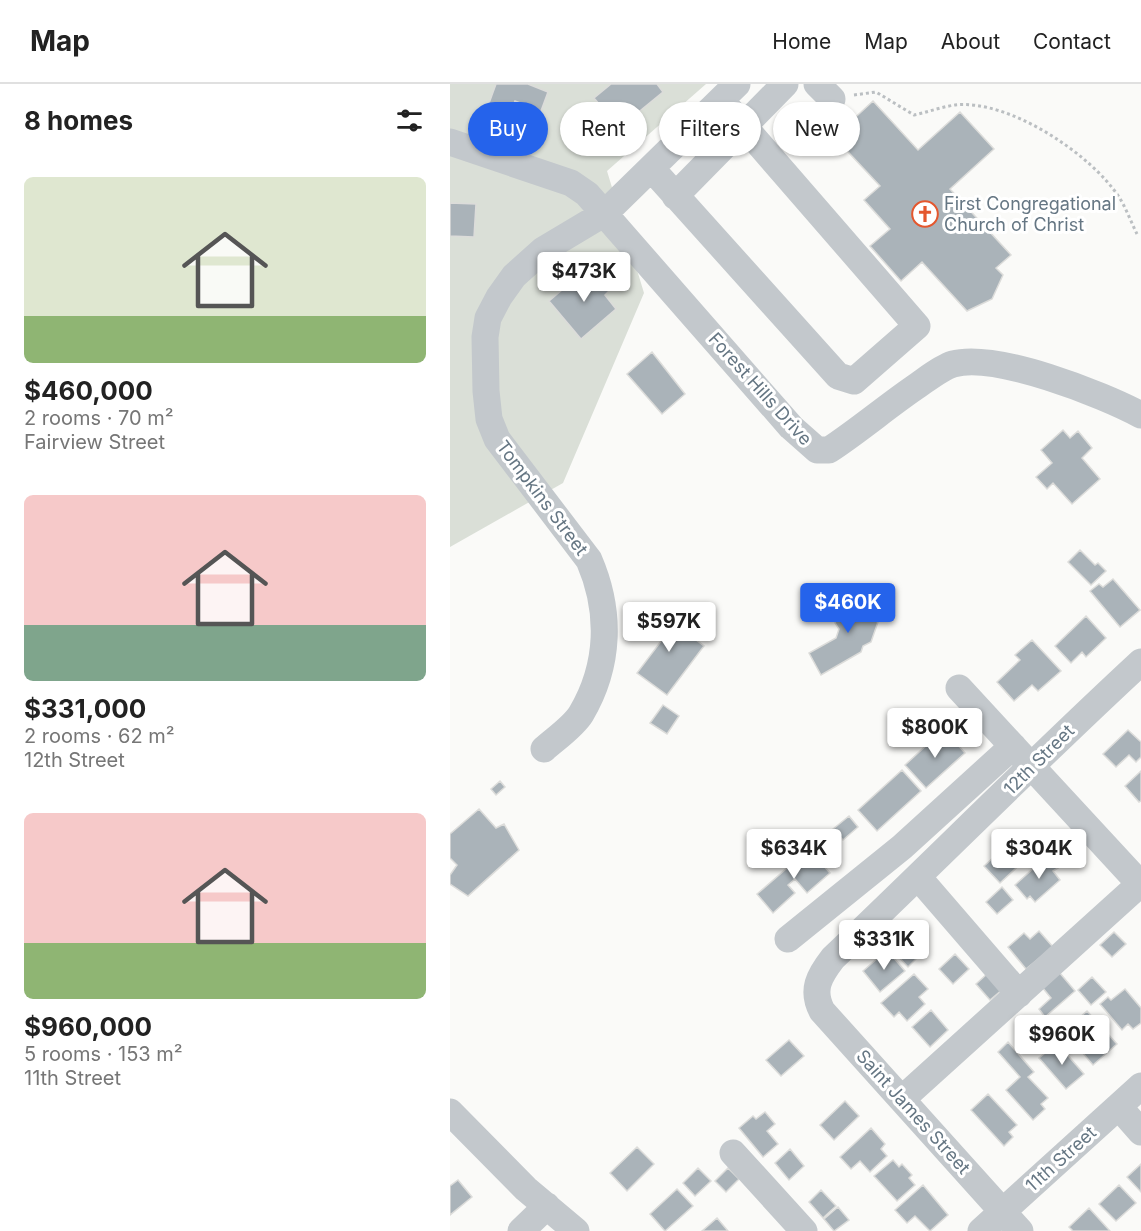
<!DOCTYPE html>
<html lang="en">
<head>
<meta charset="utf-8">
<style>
  body { margin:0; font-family:Inter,sans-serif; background:#f6f6f6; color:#222; height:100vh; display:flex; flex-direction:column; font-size:22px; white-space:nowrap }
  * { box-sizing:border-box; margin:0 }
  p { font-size:20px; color:#767676 }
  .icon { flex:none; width:33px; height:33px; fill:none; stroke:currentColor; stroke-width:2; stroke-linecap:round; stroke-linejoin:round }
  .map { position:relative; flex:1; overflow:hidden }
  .panel { display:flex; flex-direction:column; background:#fff; width:450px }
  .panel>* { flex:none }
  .guide { position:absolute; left:18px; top:18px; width:570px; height:54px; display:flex; gap:12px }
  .price { position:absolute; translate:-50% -51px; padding:0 14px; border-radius:6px; background:#fff; color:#222; font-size:20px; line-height:39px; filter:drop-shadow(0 2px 3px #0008) }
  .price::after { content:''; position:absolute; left:50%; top:36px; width:18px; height:14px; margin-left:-9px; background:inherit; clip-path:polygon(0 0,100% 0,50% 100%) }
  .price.active { background:#2563eb; color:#fff }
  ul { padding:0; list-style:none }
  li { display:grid; align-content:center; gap:12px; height:318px; padding:0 24px }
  li span { display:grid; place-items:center; height:186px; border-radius:9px; color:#555 }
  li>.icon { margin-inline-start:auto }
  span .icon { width:108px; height:108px; fill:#fffc; stroke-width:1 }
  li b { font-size:26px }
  h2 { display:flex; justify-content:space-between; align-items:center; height:72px; padding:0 24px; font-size:26px }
  .tag { padding:0 21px; border-radius:27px; background:#fff; box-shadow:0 2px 4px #0004; font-size:21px; line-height:54px }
  .tag.active { background:#2563eb; color:#fff }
  header { display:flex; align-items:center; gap:36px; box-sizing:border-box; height:84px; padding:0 30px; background:#fff; border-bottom:2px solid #e0e0e0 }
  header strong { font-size:28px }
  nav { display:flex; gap:33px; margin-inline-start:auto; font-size:21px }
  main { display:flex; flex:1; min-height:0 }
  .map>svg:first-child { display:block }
</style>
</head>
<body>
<header>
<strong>Map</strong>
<nav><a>Home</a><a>Map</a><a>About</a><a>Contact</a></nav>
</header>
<main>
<section class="panel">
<h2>8 homes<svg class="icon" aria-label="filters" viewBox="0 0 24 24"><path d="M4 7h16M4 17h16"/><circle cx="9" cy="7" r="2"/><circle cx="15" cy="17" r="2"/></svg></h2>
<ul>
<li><span style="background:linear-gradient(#dfe7d0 75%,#8fb573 0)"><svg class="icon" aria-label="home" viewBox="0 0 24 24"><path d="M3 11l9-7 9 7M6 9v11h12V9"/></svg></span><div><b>$460,000</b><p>2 rooms · 70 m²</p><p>Fairview Street</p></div></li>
<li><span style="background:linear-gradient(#f6c9c9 70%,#7fa58c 0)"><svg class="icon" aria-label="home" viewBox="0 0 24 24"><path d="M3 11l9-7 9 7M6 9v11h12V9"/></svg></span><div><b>$331,000</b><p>2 rooms · 62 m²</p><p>12th Street</p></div></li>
<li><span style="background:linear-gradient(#f6c9c9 70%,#8fb573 0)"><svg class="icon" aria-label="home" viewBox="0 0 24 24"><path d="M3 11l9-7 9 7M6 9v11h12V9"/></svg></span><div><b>$960,000</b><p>5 rooms · 153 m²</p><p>11th Street</p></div></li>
</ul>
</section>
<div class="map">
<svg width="691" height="1147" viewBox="0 0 691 1147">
  <rect width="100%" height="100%" fill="#fafaf8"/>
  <!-- green -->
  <path fill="#dadfd7" d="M0 0H256L157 87 194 209 113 399 0 463Z"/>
  <!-- building -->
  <path fill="#aab3b9" stroke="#dcdcda" stroke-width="1.5" d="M46 0H78L98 8 91 27 65 17 60 30 38 22Z
    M161 0H207L213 8 169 44 144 14Z
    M423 17 468 66 510 28 544 65 500 105 561 171 546 184 553 191 542 215 517 227 472 178 451 197 420 162 440 145 414 116 430 102 384 53Z
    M0 119 26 120 24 153 0 152Z
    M139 183 159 207 155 211 166 225 131 255 99 217Z
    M202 268 235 310 212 330 177 290Z
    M613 346 620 354 628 347 642 364 632 374 650 395 622 420 603 399 597 405 586 393 602 379 591 366Z
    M630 466 645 481 648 479 656 487 641 501 618 478Z
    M663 495 690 526 670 543 640 507 649 500 653 503Z
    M399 509 426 518 420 535 428 538 421 558 413 562 411 568 371 591 359 569 386 554 389 545 385 539Z
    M213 524 235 541 232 545 254 562 217 611 187 589 212 556 197 545Z
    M636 532 656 554 636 573 632 568 621 579 605 562Z
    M582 556 611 587 588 607 582 601 564 617 547 598 570 576 565 571Z
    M213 621 229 632 217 650 200 639Z
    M485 628 496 641 480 656 468 642Z
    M494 645 515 669 476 704 455 681Z
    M678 646 691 658V673L686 678 679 671 666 683 653 670Z
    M452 686 471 707 427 747 408 726Z
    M691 687V717L689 718 675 702Z
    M50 697 55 703 46 711 41 705Z
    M29 725 46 744 54 740 69 766 18 812 0 800V791L7 781 0 774V750Z
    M399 732 408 743 393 756 383 745Z
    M574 746 589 763 550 799 534 782Z
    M359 765 380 789 357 809 345 795 338 801 345 809 323 829 307 810Z
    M597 772 608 784 603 787 610 796 585 818 580 812 577 815 565 801Z
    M552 803 563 816 547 830 536 818Z
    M589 847 603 863 576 885 558 863 574 849 580 855Z
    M664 848 676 860 662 873 650 861Z
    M462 849 476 865 458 883 443 867Z
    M437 866 455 887 430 908 413 887Z
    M505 870 519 885 503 900 489 885Z
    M609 888 625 907 595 933 589 925 601 914 592 903Z
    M538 889 553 905 540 916 526 900Z
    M464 890 478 905 469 913 475 920 457 937 449 928 444 933 431 919Z
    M642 893 656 908 641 921 628 906Z
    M675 905 691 924V939L683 945 678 940 672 946 650 920 658 913 661 916Z
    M481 926 498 946 480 963 462 943Z
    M637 927 667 960 643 981 614 947Z
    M598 938 610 952 602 960 589 945Z
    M339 956 354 972 331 992 316 976Z
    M558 958 584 988 578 993 598 1014 591 1020 595 1025 583 1036 556 1006 570 993 548 968Z
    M607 959 634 990 616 1005 589 974Z
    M538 1010 567 1041 559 1048 563 1053 554 1062 521 1026Z
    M395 1017 409 1032 384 1056 370 1041Z
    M315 1028 325 1040 317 1047 328 1060 313 1073 289 1044 303 1032 306 1035Z
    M421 1044 435 1060 431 1065 437 1072 420 1088 410 1077 401 1085 390 1073Z
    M187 1063 204 1080 177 1107 160 1089Z
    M340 1065 354 1082 339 1096 325 1079Z
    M443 1076 449 1083 452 1080 462 1091 459 1094 465 1101 447 1117 424 1092Z
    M691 1080V1108L677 1093Z
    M248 1084 261 1097 245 1112 233 1099Z
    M278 1084 289 1095 276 1108 265 1097Z
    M8 1096 22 1113 0 1131V1102Z
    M473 1101 498 1131 480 1147 465 1132 457 1139 445 1126Z
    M669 1101 686 1119 666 1137 649 1120Z
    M227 1105 243 1122 215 1147 200 1130Z
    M371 1106 386 1122 373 1134 359 1118Z
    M388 1123 399 1136 384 1147 374 1135Z
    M639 1124 660 1147H623L619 1143Z
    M267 1134 278 1147H252Z"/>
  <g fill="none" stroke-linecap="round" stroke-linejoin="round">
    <!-- path -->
    <path stroke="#bbbfc2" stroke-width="3" stroke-dasharray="3 3" stroke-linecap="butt" d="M404 11 426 8 464 31C478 28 491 23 505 21 558 15 640 69 669 113 676 124 681 138 687 150"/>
    <!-- minor -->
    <path stroke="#c3c8cc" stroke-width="27" d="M367 0 382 15
      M0 58 121 99 137 110 341 343 367 366H379C408 347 435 324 464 304 476 296 490 284 503 280 545 268 652 310 691 331
      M201 84 388 292 404 297 467 242 271 16
      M225 112 335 0
      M509 604 691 801
      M94 665C105 655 123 643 131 630 160 581 161 527 139 476L47 355 39 335 36 307 35 253 38 234 49 213 64 192 93 166 155 129 287 0
      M468 793 569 910
      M338 855 452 763 563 662
      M452 1015 691 799
      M669 1023 691 1048
      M0 1028 76 1105 126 1147
      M283 1069 354 1147
      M71 1147 97 1122
      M531 1147 691 1002
      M570 1147 372 927C361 906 369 892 383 874 486 776 586 675 691 578"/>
  </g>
  <!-- icons -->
  <defs>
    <g id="church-ring" transform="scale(1.35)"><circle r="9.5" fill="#fff" stroke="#e4572e" stroke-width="1.5"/><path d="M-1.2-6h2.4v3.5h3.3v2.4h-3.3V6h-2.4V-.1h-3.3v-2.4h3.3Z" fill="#e4572e"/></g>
  </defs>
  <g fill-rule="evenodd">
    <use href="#church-ring" x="475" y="130"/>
  </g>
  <g text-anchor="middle" stroke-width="6" stroke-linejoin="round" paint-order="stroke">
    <!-- poi labels -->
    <g font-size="18" fill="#657683" stroke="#fff" text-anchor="start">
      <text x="494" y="126">First Congregational<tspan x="494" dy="21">Church of Christ</tspan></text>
    </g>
    <!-- street labels -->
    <g font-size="18" fill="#657683" stroke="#fff">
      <text transform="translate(310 305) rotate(48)" y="6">Forest Hills Drive</text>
      <text transform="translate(92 414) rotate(53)" y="6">Tompkins Street</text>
      <text transform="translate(589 676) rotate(-45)" y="6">12th Street</text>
      <text transform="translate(463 1028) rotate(48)" y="6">Saint James Street</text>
      <text transform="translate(611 1075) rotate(-42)" y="6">11th Street</text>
    </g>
  </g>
</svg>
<b class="price" style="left:134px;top:219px">$473K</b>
<b class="price active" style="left:398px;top:550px">$460K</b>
<b class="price" style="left:219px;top:569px">$597K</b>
<b class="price" style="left:485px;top:675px">$800K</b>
<b class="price" style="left:344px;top:796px">$634K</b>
<b class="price" style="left:589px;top:796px">$304K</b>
<b class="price" style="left:434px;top:887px">$331K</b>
<b class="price" style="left:612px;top:982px">$960K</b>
<div class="guide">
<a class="tag active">Buy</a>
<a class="tag">Rent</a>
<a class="tag">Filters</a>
<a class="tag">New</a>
</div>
</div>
</main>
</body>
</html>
